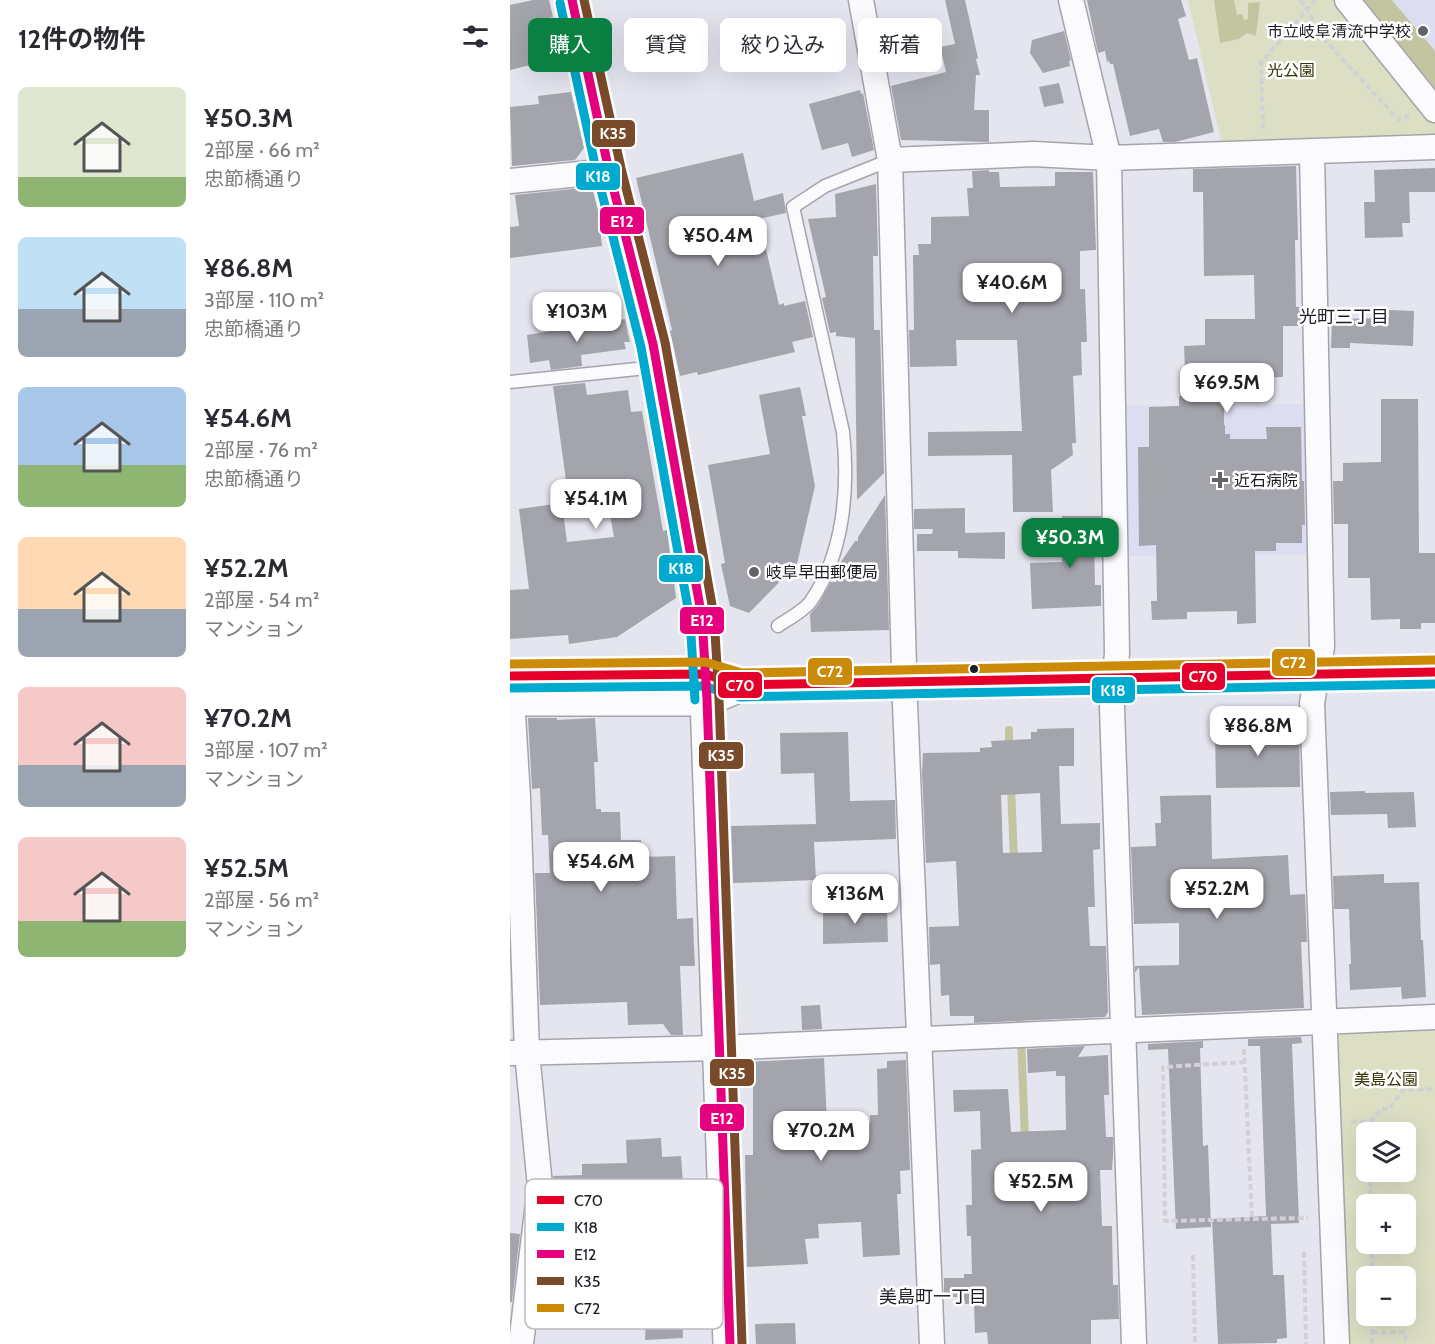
<!DOCTYPE html>
<html lang="ja">
<head>
<meta charset="utf-8">
<style>
  body { margin:0; font-family:Cabin,"Noto Sans JP",sans-serif; background:#f7f7f7; color:#2b2b33; height:100vh; display:flex; flex-direction:column; font-size:22px; white-space:nowrap }
  * { box-sizing:border-box; margin:0 }
  p { font-size:20px; color:#7c7c81 }
  .icon { flex:none; width:33px; height:33px; fill:none; stroke:currentColor; stroke-width:2; stroke-linecap:round; stroke-linejoin:round }
  .map { position:relative; flex:1; overflow:hidden }
  .panel { display:flex; flex-direction:column; background:#fff; width:510px }
  .panel>* { flex:none }
  .hud { position:absolute; left:18px; top:18px; width:570px; height:54px; display:flex; gap:12px }
  .tools { position:absolute; left:846px; top:1122px; display:grid; gap:12px }
  .tools a { display:grid; place-items:center; width:60px; height:60px; border-radius:9px; background:#fff; box-shadow:0 6px 24px #0002; font-size:30px }
  .price { position:absolute; translate:-50% -51px; padding:0 14px; border-radius:12px; background:#fff; color:#222; font-size:20px; line-height:39px; filter:drop-shadow(0 2px 3px #0008) }
  .price::after { content:''; position:absolute; left:50%; top:36px; width:18px; height:14px; margin-left:-9px; background:inherit; clip-path:polygon(0 0,100% 0,50% 100%) }
  .price.active { background:#0b8043; color:#fff }
  ul { padding:0; list-style:none }
  li { display:flex; align-items:center; gap:18px; height:150px; padding:0 18px }
  li span { display:grid; place-items:center; flex:none; width:168px; height:120px; border-radius:9px; color:#555 }
  li>.icon { margin-inline-start:auto }
  span .icon { width:72px; height:72px; fill:#fffc; stroke-width:1 }
  li b { font-size:26px }
  h2 { display:flex; justify-content:space-between; align-items:center; height:72px; padding:0 18px; font-size:26px }
  .chip { padding:0 21px; border-radius:9px; background:#fff; box-shadow:0 6px 24px #0002; font-size:21px; line-height:54px }
  .chip.active { background:#0b8043; color:#fff }
  main { display:flex; flex:1; min-height:0 }
  .map>svg:first-child { display:block }
</style>
</head>
<body>
<main>
<section class="panel">
<h2>12件の物件<svg class="icon" aria-label="filters" viewBox="0 0 24 24"><path d="M4 7h16M4 17h16"/><circle cx="9" cy="7" r="2"/><circle cx="15" cy="17" r="2"/></svg></h2>
<ul>
<li><span style="background:linear-gradient(#dfe7d0 75%,#8fb573 0)"><svg class="icon" aria-label="home" viewBox="0 0 24 24"><path d="M3 11l9-7 9 7M6 9v11h12V9"/></svg></span><div><b>¥50.3M</b><p>2部屋 · 66 m²</p><p>忠節橋通り</p></div></li>
<li><span style="background:linear-gradient(#bfe0f5 60%,#9aa5b1 0)"><svg class="icon" aria-label="home" viewBox="0 0 24 24"><path d="M3 11l9-7 9 7M6 9v11h12V9"/></svg></span><div><b>¥86.8M</b><p>3部屋 · 110 m²</p><p>忠節橋通り</p></div></li>
<li><span style="background:linear-gradient(#a9c7e8 65%,#8fb573 0)"><svg class="icon" aria-label="home" viewBox="0 0 24 24"><path d="M3 11l9-7 9 7M6 9v11h12V9"/></svg></span><div><b>¥54.6M</b><p>2部屋 · 76 m²</p><p>忠節橋通り</p></div></li>
<li><span style="background:linear-gradient(#ffd9b3 60%,#9aa5b1 0)"><svg class="icon" aria-label="home" viewBox="0 0 24 24"><path d="M3 11l9-7 9 7M6 9v11h12V9"/></svg></span><div><b>¥52.2M</b><p>2部屋 · 54 m²</p><p>マンション</p></div></li>
<li><span style="background:linear-gradient(#f6c9c9 65%,#9aa5b1 0)"><svg class="icon" aria-label="home" viewBox="0 0 24 24"><path d="M3 11l9-7 9 7M6 9v11h12V9"/></svg></span><div><b>¥70.2M</b><p>3部屋 · 107 m²</p><p>マンション</p></div></li>
<li><span style="background:linear-gradient(#f6c9c9 70%,#8fb573 0)"><svg class="icon" aria-label="home" viewBox="0 0 24 24"><path d="M3 11l9-7 9 7M6 9v11h12V9"/></svg></span><div><b>¥52.5M</b><p>2部屋 · 56 m²</p><p>マンション</p></div></li>
</ul>
</section>
<div class="map">
<svg width="925" height="1344" viewBox="0 0 925 1344">
  <rect width="100%" height="100%" fill="#e5e5f0"/>
  <!-- built -->
  <path fill="#ddddf1" d="M877 0H925V62Z
    M803 404 804 554 617 556 616 406Z"/>
  <!-- green -->
  <path fill="#dddfc5" fill-rule="evenodd" d="M678 0H845L925 120V153H732L729 141H711Z
    M925 1028V1344H840L826 1039 833 1031ZM856 1132H896V1172H856ZM856 1204H896V1244H856ZM856 1276H896V1316H856Z"/>
  <!-- water -->
  <path fill="#c3c4a0" d="M704 0H724L727 15 732 14 734 20 738 19V3L750 2 746 36 737 33 729 39 710 43Z"/>
  <g fill="none" stroke-linecap="round" stroke-linejoin="round">
    <!-- stream -->
    <path stroke="#c3c4a0" stroke-width="8" d="M499 730V750
      M501 786 504 861
      M510 1011 515 1140"/>
    <!-- river -->
    <path stroke="#c3c4a0" stroke-width="44" d="M853 0 925 85"/>
  </g>
  <!-- building -->
  <path fill="#a4a4ac" fill-rule="evenodd" d="M23 0H39L43 17 39 18 49 58 0 70V5Z
    M435 0H455L468 58 466 59 470 75H466L464 110H479V142L391 140 381 86 436 72 430 47 445 44Z
    M577 0H671L676 16 668 19 679 60 687 58 704 132 665 142H653L649 129 620 136 603 64H600L599 61 597 62 595 51 588 53Z
    M554 31 561 60 559 61 560 66 533 73 520 53 522 40Z
    M549 83 554 103 534 107 529 87Z
    M350 90 351 94 353 93 364 150 342 157 338 143 312 150 299 104Z
    M61 92 74 148 65 160 2 166 0 107 29 104 28 96Z
    M233 153 244 201 273 193 276 213 249 219 269 305 274 303V306L295 301 303 337 282 342 285 352 188 375 187 372 170 376 160 331 162 330 126 178Z
    M786 166 788 240H785L786 307H790L791 326H773V377L714 378V425H715V434H720V439H757L756 427H791L792 481H794L795 525H792V543H766V551H745L746 623 727 624V611L677 612V619L642 620 641 601H647L646 545 629 546 628 447H639V407L669 406V396H676L674 346 695 345V319H745L744 275 694 276 693 192H683V169Z
    M925 168V192H899L900 223H892L893 237 855 238 854 202H865L864 170Z
    M479 170V172H489L490 187 545 186V172H583L586 250 570 251V289H575L577 342H571L572 375 563 376 566 443H562L563 455 541 470 543 512H503L502 455 418 456V432L512 431 507 340H446L447 366 400 367 399 330H404L403 255H409L408 244H421V217L459 216 457 188H463L462 171Z
    M366 184 368 256H363L364 330H370L374 473 347 500 345 338 326 336V332L320 333 312 298 316 297 298 219 326 217 325 194Z
    M82 187 88 211 92 246 0 258V227L9 226 5 195Z
    M879 310 904 311 903 346 840 343V348H821L822 319 879 318Z
    M115 319 120 342H114L116 349 71 355 72 366 41 370 39 360 20 363 17 335Z
    M75 383 77 395 118 390 121 412 132 411 153 531 157 530 166 598 107 637 59 644 58 635 0 639V590L19 589 9 509 52 503 57 542 104 537 97 496 59 502 43 386Z
    M290 387 296 416H292L305 486 287 564 239 613 220 606 211 564 215 563 198 465 260 454 249 395Z
    M871 399H908L909 553H925V623H911V629H890V619L861 620 860 578H838V524H824L823 481H833V463L871 462Z
    M375 495 379 630 301 632 300 614 308 605 321 582H326L331 562 345 541H348V537Z
    M455 508V533L495 532V559L448 558V551H407V534H422L423 529H404V509Z
    M552 516H591V538H584L585 585H591V606L522 609 520 563 552 562Z
    M18 718H47V720L85 718 88 762H84L86 809H91V812H110L111 840H131V857L165 856 167 919 183 918 184 948 185 966H170L173 1035H161L153 1024 118 1025 117 1002 30 1005 25 873H40L38 835H32L30 788 22 789Z
    M789 726 790 787 706 788 705 728Z
    M564 728V766H549L551 824 590 823V849L583 850 585 907H578L580 946H596L598 1012 595 1017 464 1023V1016H440L439 995 431 996 430 964 420 965 419 927 449 926 446 861 416 863 412 773 413 753 470 752V748L482 747 481 741 521 739V732H527V729ZM530 793 532 852 493 853 491 795Z
    M338 732 340 801 385 800 386 839 304 842 306 880 223 883 221 826 306 824 304 773 271 774 270 733Z
    M855 791V793L904 792 906 827 878 828 877 814 821 815 820 792Z
    M701 795 702 859 778 855 780 895 795 894 797 942H791L794 1008 632 1015 629 967 625 973V966L669 965V923L624 924 621 847 646 846 645 823H651L650 796Z
    M874 874V883L909 882 911 940H913L916 997 892 999 891 987 840 990 839 964H841L839 909H824L823 876Z
    M377 906 378 942 313 944V907Z
    M310 1005 312 1029 292 1030 291 1006Z
    M791 1037 792 1043 782 1044 789 1223 761 1224 763 1275H774L777 1338 767 1339V1343L708 1344 702 1219 756 1216 750 1046H738V1039Z
    M693 1041V1048H690L693 1146 698 1145 701 1227 666 1229 658 1049 638 1050V1044Z
    M575 1046 568 1057 598 1055 599 1095H594L596 1137H603V1155L602 1170H590L592 1226H602L603 1285H608L609 1319 581 1320V1344H478L477 1332 465 1333 464 1304H455L454 1297H434V1278H454V1274H462L461 1236H457L456 1205H462L461 1150 471 1149 470 1111 444 1112 443 1090 498 1089 501 1132 556 1130 555 1076H546V1071L518 1073 517 1049Z
    M314 1058 317 1124 360 1123V1115H368L367 1069 377 1068V1061L396 1060 400 1170 390 1171 391 1194H387L390 1255 353 1257 351 1222 308 1224 309 1238 295 1239 298 1264 237 1267 235 1155H243V1087H230L229 1070 236 1062Z
    M151 1138 152 1157 171 1156 174 1197 161 1198V1218H148L151 1308 172 1307 173 1338 135 1340 136 1319 30 1305 38 1238H41L40 1231H44L43 1176 72 1175V1164L117 1163 116 1140Z
    M0 1233 10 1234 2 1302H0Z
    M285 1323 286 1344H246L245 1324Z"/>
  <g fill="none" stroke-linecap="round" stroke-linejoin="round">
    <!-- lane casing -->
    <g stroke="#a4a4ac" stroke-width="15">
      <path id="lane" d="M0 382 146 367
        M268 626C278 619 294 611 301 601 334 553 339 488 333 432L283 207 315 186 380 160"/>
    </g>
    <!-- street casing -->
    <g stroke="#a4a4ac" stroke-width="27">
      <path id="street" d="M351 0 380 160 395 704 422 1344
        M561 0 599 158 607 653 602 708 624 1344
        M837 0 925 110
        M802 152 812 647 802 703 827 1344
        M380 160 524 154 599 158 925 147
        M0 181 99 171
        M2 699 8 797 17 1053 30 1186 11 1344
        M0 1053 208 1048 925 1017"/>
    </g>
    <!-- secondary casing -->
    <g stroke="#a4a4ac" stroke-width="36">
      <path id="secondary" d="M62 0 99 171 143 344 192 618 197 699 220 1344"/>
    </g>
    <!-- primary casing -->
    <g stroke="#a4a4ac" stroke-width="36">
      <path id="primary" d="M0 676 195 674 230 685 925 672
        M0 699H197L230 685"/>
    </g>
    <!-- path -->
    <path stroke="#d2d2d6" stroke-width="4" stroke-dasharray="6 3" stroke-linecap="butt" d="M790 0 797 9 813 38 889 120 899 116
      M753 129 751 63 805 0
      M734 1049 742 1219 798 1218
      M735 1062 653 1067 655 1221 742 1219
      M841 1122H860V1132
      M860 1122 871 1109H879L893 1090 925 1089
      M860 1172 861 1204
      M862 1244V1276
      M794 1252 796 1344
      M683 1255 685 1344
      M848 1304H856
      M862 1333 895 1332 896 1344
      M862 1344V1316"/>
    <!-- lane -->
    <use href="#lane" stroke="#fbfbfd" stroke-width="12"/>
    <!-- street -->
    <use href="#street" stroke="#fbfbfd" stroke-width="24"/>
    <!-- secondary -->
    <use href="#secondary" stroke="#fbfbfd" stroke-width="33"/>
    <!-- primary -->
    <use href="#primary" stroke="#fbfbfd" stroke-width="33"/>
    <!-- bus-1 casing -->
    <g stroke="#fff" stroke-width="14">
      <path id="bus-1" d="M0 676 195 674 230 685 925 672"/>
    </g>
    <!-- bus-2 casing -->
    <g stroke="#fff" stroke-width="14">
      <path id="bus-2" d="M50 3 87 174 131 347 180 619 185 700
        M0 688 193 686 230 697 925 684"/>
    </g>
    <!-- bus-3 casing -->
    <g stroke="#fff" stroke-width="14">
      <path id="bus-3" d="M62 0 99 171 143 344 192 618 197 699 220 1344"/>
    </g>
    <!-- bus-4 casing -->
    <g stroke="#fff" stroke-width="14">
      <path id="bus-4" d="M74 0 111 168 155 342 204 616 209 699 232 1344"/>
    </g>
    <!-- bus-5 casing -->
    <g stroke="#fff" stroke-width="14">
      <path id="bus-5" d="M0 664 195 662 232 673 925 660"/>
    </g>
    <!-- bus-1 -->
    <use href="#bus-1" stroke="#e4002b" stroke-width="9"/>
    <!-- bus-2 -->
    <use href="#bus-2" stroke="#00a9ce" stroke-width="9"/>
    <!-- bus-3 -->
    <use href="#bus-3" stroke="#e5007d" stroke-width="9"/>
    <!-- bus-4 -->
    <use href="#bus-4" stroke="#7a4b2a" stroke-width="9"/>
    <!-- bus-5 -->
    <use href="#bus-5" stroke="#cb8a07" stroke-width="9"/>
  </g>
  <!-- markers -->
  <g fill="#62626b" stroke="#fff" stroke-width="2">
    <circle cx="913" cy="31" r="6"/>
    <path d="M707 471h6v6h6v6h-6v6h-6v-6h-6v-6h6z"/>
    <circle cx="244" cy="572" r="6"/>
  </g>
  <circle fill="#1c1c24" stroke="#fff" stroke-width="2" cx="464" cy="669" r="5"/>
  <g text-anchor="middle" stroke-width="5" stroke-linejoin="round" paint-order="stroke">
    <!-- poi labels -->
    <g font-size="16" fill="#1c1c24" stroke="#fff" text-anchor="start">
      <text x="901" y="37" text-anchor="end">市立岐阜清流中学校</text>
      <text x="724" y="486">近石病院</text>
      <text x="256" y="578">岐阜早田郵便局</text>
    </g>
    <!-- park labels -->
    <g font-size="16" fill="#343405" stroke="#fff">
      <text x="781" y="76">光公園</text>
      <text x="876" y="1085">美島公園</text>
    </g>
    <!-- neighbourhood labels -->
    <g font-size="18" fill="#1c1c24" stroke="#fff">
      <text x="834" y="323">光町三丁目</text>
      <text x="423" y="1303">美島町一丁目</text>
    </g>
  </g>
  <!-- legend -->
  <rect x="15" y="1179" width="198" height="150" rx="9" fill="#fff" stroke="#bbbbbd" stroke-width="1.5"/>
  <rect x="27" y="1196" width="27" height="8" fill="#e4002b"/>
  <rect x="27" y="1223" width="27" height="8" fill="#00a9ce"/>
  <rect x="27" y="1250" width="27" height="8" fill="#e5007d"/>
  <rect x="27" y="1277" width="27" height="8" fill="#7a4b2a"/>
  <rect x="27" y="1304" width="27" height="8" fill="#cb8a07"/>
  <g font-size="16" fill="#1c1c24">
    <text x="64" y="1206">C70</text>
    <text x="64" y="1233">K18</text>
    <text x="64" y="1260">E12</text>
    <text x="64" y="1287">K35</text>
    <text x="64" y="1314">C72</text>
  </g>
  <g stroke="#fff" stroke-width="2">
    <rect x="81" y="119" width="45" height="29" rx="6" fill="#7a4b2a"/>
    <rect x="65" y="162" width="46" height="29" rx="6" fill="#00a9ce"/>
    <rect x="89" y="206" width="46" height="29" rx="6" fill="#e5007d"/>
    <rect x="148" y="554" width="46" height="29" rx="6" fill="#00a9ce"/>
    <rect x="169" y="606" width="46" height="29" rx="6" fill="#e5007d"/>
    <rect x="761" y="648" width="45" height="29" rx="6" fill="#cb8a07"/>
    <rect x="297" y="657" width="46" height="29" rx="6" fill="#cb8a07"/>
    <rect x="671" y="662" width="45" height="29" rx="6" fill="#e4002b"/>
    <rect x="207" y="671" width="46" height="28" rx="6" fill="#e4002b"/>
    <rect x="581" y="676" width="45" height="28" rx="6" fill="#00a9ce"/>
    <rect x="188" y="741" width="46" height="29" rx="6" fill="#7a4b2a"/>
    <rect x="199" y="1058" width="46" height="29" rx="6" fill="#7a4b2a"/>
    <rect x="189" y="1103" width="46" height="29" rx="6" fill="#e5007d"/>
  </g>
  <g font-size="16" text-anchor="middle" font-weight="bold" fill="#fff">
    <text x="103" y="139">K35</text>
    <text x="88" y="182">K18</text>
    <text x="112" y="227">E12</text>
    <text x="171" y="574">K18</text>
    <text x="192" y="626">E12</text>
    <text x="783" y="668">C72</text>
    <text x="320" y="677">C72</text>
    <text x="693" y="682">C70</text>
    <text x="230" y="691">C70</text>
    <text x="603" y="696">K18</text>
    <text x="211" y="761">K35</text>
    <text x="222" y="1079">K35</text>
    <text x="212" y="1124">E12</text>
  </g>
</svg>
<div class="tools">
<a><svg class="icon" aria-label="layers" viewBox="0 0 24 24"><path d="M12 4l9 5-9 5-9-5zM3 14l9 5 9-5"/></svg></a>
<a>+</a>
<a>−</a>
</div>
<b class="price" style="left:208px;top:267px">¥50.4M</b>
<b class="price" style="left:502px;top:314px">¥40.6M</b>
<b class="price" style="left:67px;top:343px">¥103M</b>
<b class="price" style="left:717px;top:414px">¥69.5M</b>
<b class="price" style="left:86px;top:530px">¥54.1M</b>
<b class="price active" style="left:560px;top:569px">¥50.3M</b>
<b class="price" style="left:748px;top:757px">¥86.8M</b>
<b class="price" style="left:91px;top:893px">¥54.6M</b>
<b class="price" style="left:707px;top:920px">¥52.2M</b>
<b class="price" style="left:345px;top:925px">¥136M</b>
<b class="price" style="left:311px;top:1162px">¥70.2M</b>
<b class="price" style="left:531px;top:1213px">¥52.5M</b>
<div class="hud">
<a class="chip active">購入</a>
<a class="chip">賃貸</a>
<a class="chip">絞り込み</a>
<a class="chip">新着</a>
</div>
</div>
</main>
</body>
</html>
